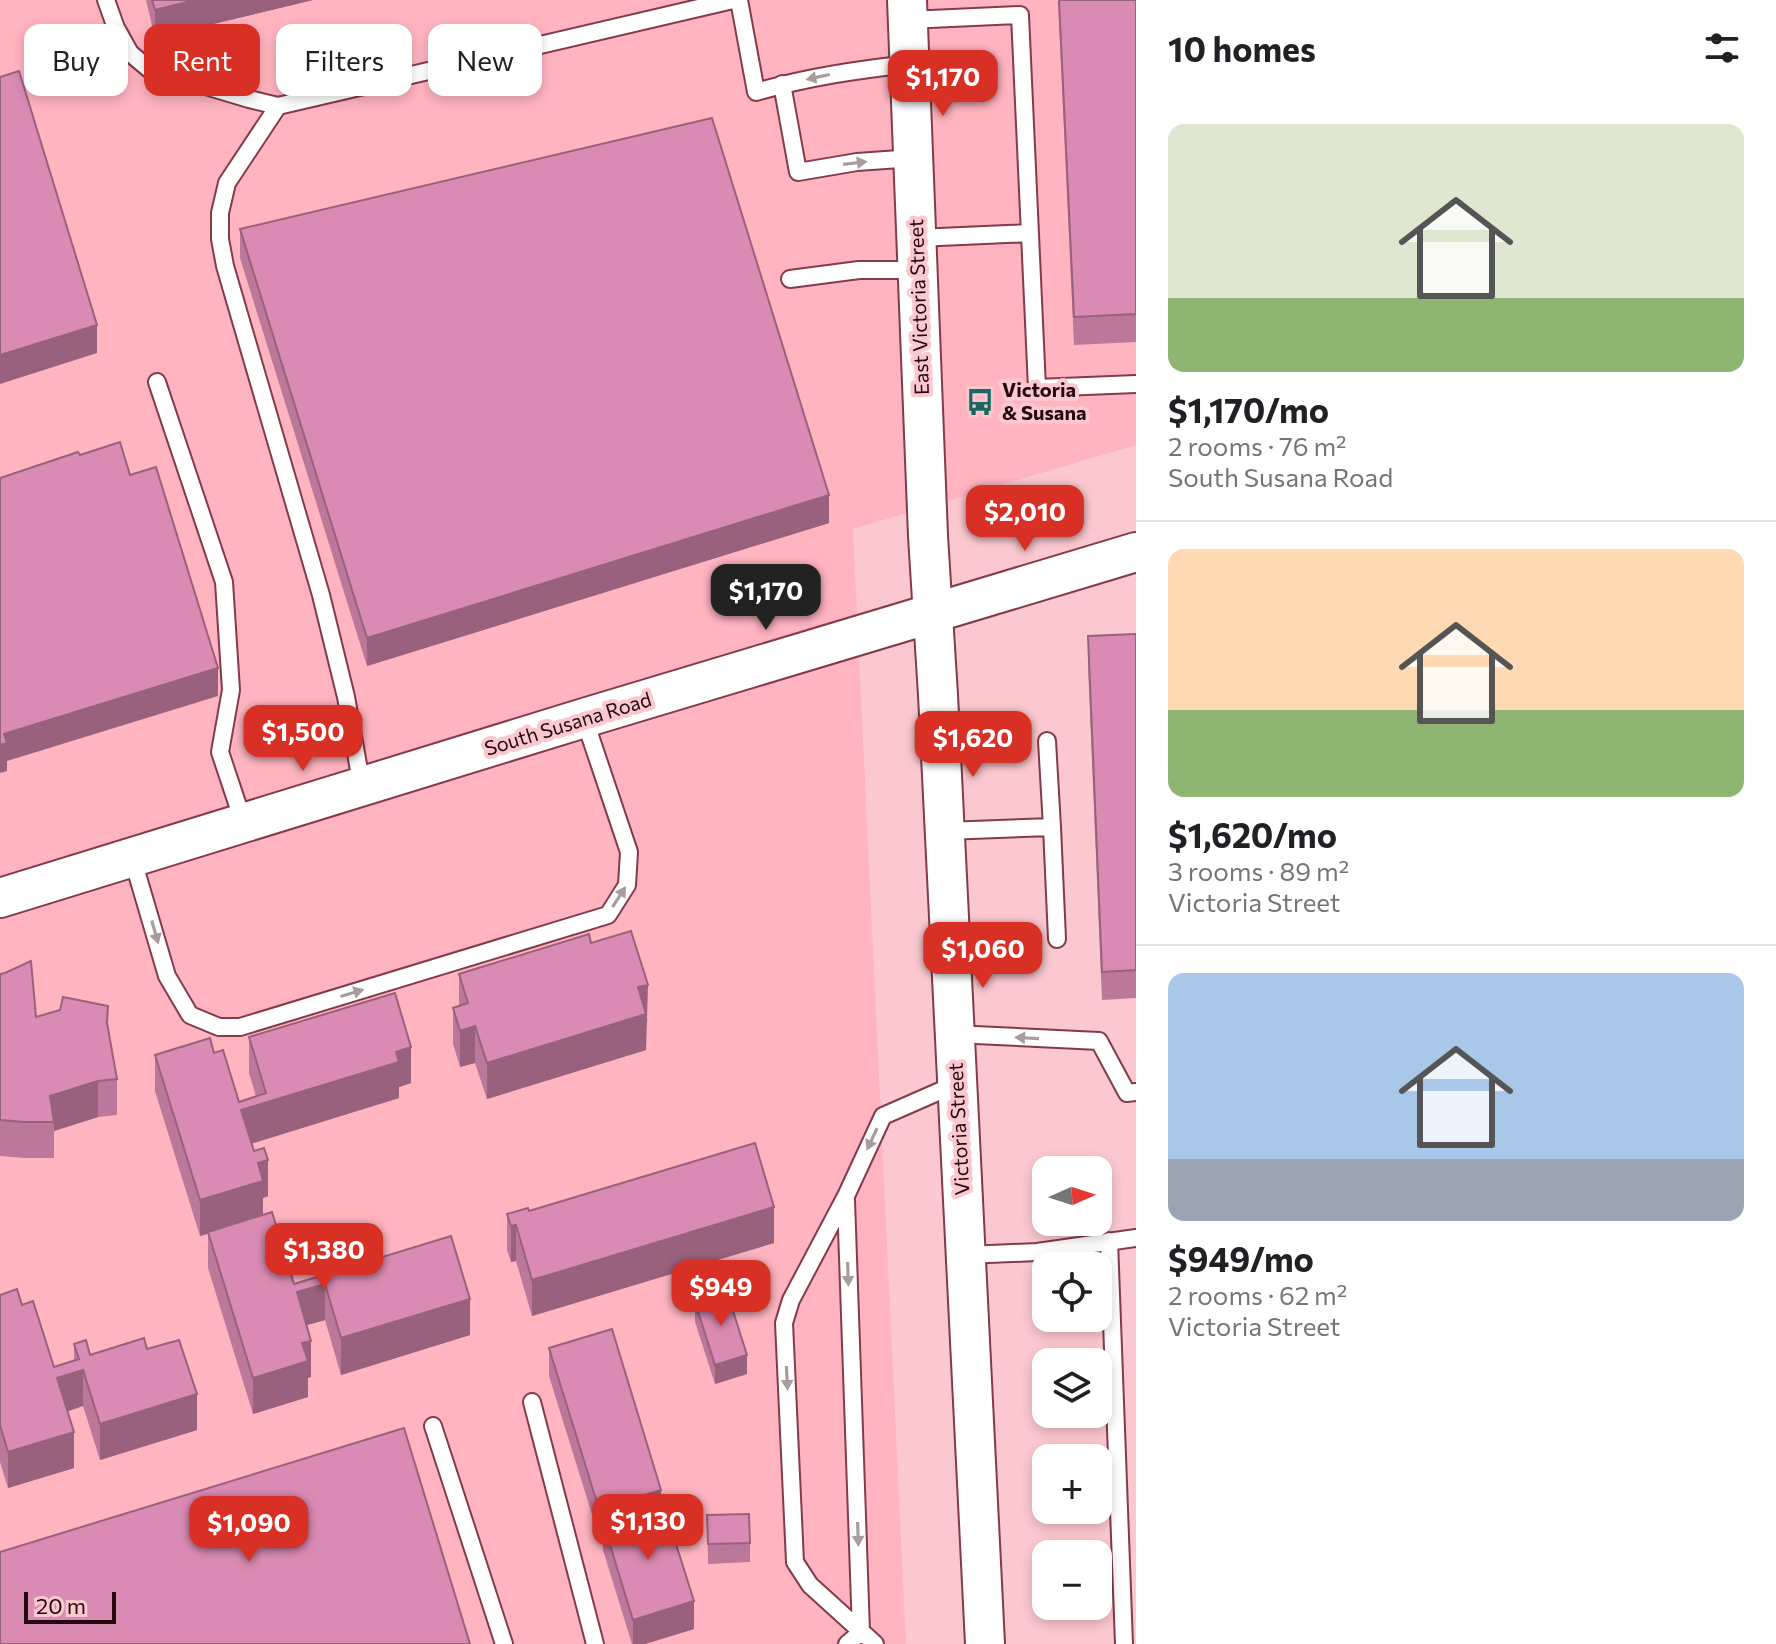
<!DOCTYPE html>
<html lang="en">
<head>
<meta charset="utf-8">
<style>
  body { margin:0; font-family:Commissioner,sans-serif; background:#f6f6f6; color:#202124; height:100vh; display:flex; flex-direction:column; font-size:30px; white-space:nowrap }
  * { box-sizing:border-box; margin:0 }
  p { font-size:26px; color:#757577 }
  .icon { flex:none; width:44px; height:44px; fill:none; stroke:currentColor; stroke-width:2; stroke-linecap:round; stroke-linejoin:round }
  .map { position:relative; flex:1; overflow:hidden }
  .side { display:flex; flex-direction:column; background:#fff; width:640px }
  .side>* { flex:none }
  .guide { position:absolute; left:24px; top:24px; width:760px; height:72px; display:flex; gap:16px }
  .needle { width:52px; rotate:87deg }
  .fabs { position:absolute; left:1032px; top:1156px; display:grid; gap:16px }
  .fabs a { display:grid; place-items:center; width:80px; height:80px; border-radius:16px; background:#fff; box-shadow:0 4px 12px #0003; font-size:40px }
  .scale { position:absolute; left:24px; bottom:20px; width:92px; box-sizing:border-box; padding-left:8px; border:4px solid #25080e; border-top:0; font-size:22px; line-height:28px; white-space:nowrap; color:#25080e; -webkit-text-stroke:6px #fcc8cf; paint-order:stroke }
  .price { position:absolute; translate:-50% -68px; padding:0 18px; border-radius:16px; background:#d93025; color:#fff; font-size:26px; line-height:52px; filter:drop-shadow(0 2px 4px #0008) }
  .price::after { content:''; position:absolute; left:50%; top:48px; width:24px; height:18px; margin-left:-12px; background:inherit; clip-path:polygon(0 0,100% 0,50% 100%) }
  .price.on { background:#222; color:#fff }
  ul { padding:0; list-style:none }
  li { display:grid; align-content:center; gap:16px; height:424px; padding:0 32px }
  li+li { border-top:2px solid #e0e0e0 }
  li span { display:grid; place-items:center; height:248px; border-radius:16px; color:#555 }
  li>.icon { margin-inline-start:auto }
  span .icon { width:144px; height:144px; fill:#fffc; stroke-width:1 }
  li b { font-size:34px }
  h2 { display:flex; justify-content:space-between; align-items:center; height:96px; padding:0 32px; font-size:34px }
  .chip { padding:0 28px; border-radius:16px; background:#fff; box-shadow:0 4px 12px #0003; font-size:28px; line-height:72px }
  .chip.on { background:#d93025; color:#fff }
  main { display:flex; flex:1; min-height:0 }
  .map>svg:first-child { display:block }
</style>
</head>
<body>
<main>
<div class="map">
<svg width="1136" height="1644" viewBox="0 0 1136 1644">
  <rect width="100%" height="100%" fill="#fcc8cf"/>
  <!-- built -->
  <path fill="#ffb4c0" d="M0 0H1136V445L853 529 906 1644H0Z"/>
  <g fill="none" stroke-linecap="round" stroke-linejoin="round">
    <!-- service casing -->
    <g stroke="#833a4a" stroke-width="20">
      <path id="service" d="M106 0 116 28 130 53 149 69 249 99 278 106 733 0
        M739 0 756 92C808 77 856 70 910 64
        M908 20 1020 15 1037 388 1136 384
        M782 84 798 172 857 162 914 158
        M278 106 227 183 220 213V239L225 266 321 595 346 697 362 787
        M917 238 1030 233
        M790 279 859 270H918
        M157 382 224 582 231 690 220 752 244 824
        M1047 741 1052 827
        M945 831 1052 827 1057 939
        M132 857 167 976 190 1015 219 1027H240L608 915 627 885 629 852 584 718
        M954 1034 1099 1041 1127 1093 1136 1092
        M846 1200 861 1632 847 1644
        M1109 1241 1124 1644
        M966 1255 1037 1252 1136 1238
        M532 1402 595 1644
        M433 1426 504 1644
        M875 1644 810 1585 795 1562 784 1323 791 1300 846 1196 883 1116 956 1084"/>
    </g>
    <!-- tertiary casing -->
    <g stroke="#833a4a" stroke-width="42">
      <path id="tertiary" d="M907 0 928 536 938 695 985 1644
        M0 898 584 718 1136 552"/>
    </g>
    <!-- service -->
    <use href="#service" stroke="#fff" stroke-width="16"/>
    <!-- tertiary -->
    <use href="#tertiary" stroke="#fff" stroke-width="38"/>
  </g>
  <!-- wall -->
  <path fill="#bb789a" d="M146 0H313L155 38Z
    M1058 0H1136V342L1074 345Z
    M240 229 829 523 367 666 240 258Z
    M1136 634V998L1102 1000 1088 664V636Z
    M591 943 648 1021H646V1050L487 1099 475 1063 460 1067 453 1044V1008L459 1006V974Z
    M0 974 36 1017 108 1026 117 1079V1115L98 1117 54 1131V1158H25L0 1156Z
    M249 1037 411 1083 399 1087V1098L252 1143 268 1196 263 1198V1215L294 1284 451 1236 470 1335 341 1375 325 1320 307 1325 311 1377 308 1378V1397L253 1414 208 1268V1234L200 1236 155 1091V1055L214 1053 239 1102 256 1096 249 1073Z
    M529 1211 774 1243 532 1316 516 1261 511 1262 507 1250V1214Z
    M0 1295 22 1305 54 1367 74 1361V1344L90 1355 147 1349 197 1430 100 1460 83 1406 67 1411 74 1468 8 1488 0 1462Z
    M695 1302 747 1374 715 1384 695 1322Z
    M549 1348 661 1504 694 1629 645 1644H632L603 1550V1536L599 1537 549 1376Z
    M707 1515 750 1543V1562L708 1564Z"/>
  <!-- shaded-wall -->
  <path fill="#99617d" d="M195 0H313L155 38V10Z
    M97 325V353L0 384V355Z
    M829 495V523L367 666V638Z
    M218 668V696L7 761V771L0 773V745L4 734Z
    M648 985 646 1050 487 1099V1063L638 987Z
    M475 1026V1063L460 1067V1031Z
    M411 1047V1083L399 1087V1098L241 1147V1110Z
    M98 1081V1117L54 1131V1122L50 1096Z
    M268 1160V1196L263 1198V1217L200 1236V1200L258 1163Z
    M774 1207V1243L532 1316V1280Z
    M516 1225V1261L511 1262V1226Z
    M325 1284V1320L297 1328V1292Z
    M470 1299V1335L341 1375V1338Z
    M311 1341V1377L308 1378V1397L253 1414V1378L302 1343Z
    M747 1355V1374L715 1384V1365Z
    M83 1370V1406L57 1415V1378Z
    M197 1394V1430L100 1460V1424Z
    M74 1432V1468L8 1488V1452Z
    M661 1490V1518L603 1522V1536L599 1537V1509Z
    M694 1601V1629L645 1644H633V1620Z"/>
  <!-- building -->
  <path fill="#da8bb3" stroke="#99617d" stroke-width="2" d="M152 0H195L155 10Z
    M1059 0H1136V314L1074 317Z
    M19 71 97 325 0 355V77Z
    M712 118 829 495 367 638 240 229Z
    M120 442 130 475 156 467 218 668 4 734 7 743 0 745V478L78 452 80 455Z
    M1136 634V970L1102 972 1088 636Z
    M631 931 648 985 638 987 646 1014 487 1063 475 1026 460 1031 453 1008 468 1003 459 974 589 934 591 943Z
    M31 961 36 1017 60 1010 63 997 108 1006 107 1023 117 1079 98 1081 50 1096 54 1122H25L0 1120V974L5 973Z
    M395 993 411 1047 396 1052 399 1062 241 1110 254 1151 264 1148 268 1160 258 1163 263 1181 200 1200 155 1055 210 1038 214 1053 223 1050 239 1102 266 1093 249 1037Z
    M755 1143 774 1207 532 1280 516 1225 511 1226 507 1214 528 1208 529 1211Z
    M272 1212 294 1284 451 1236 470 1299 341 1338 325 1284 297 1292 311 1341 302 1343 308 1361 253 1378 208 1232Z
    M17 1289 22 1305 33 1301 54 1367 79 1359 74 1344 86 1340 90 1355 144 1338 147 1349 179 1340 197 1394 100 1424 83 1370 57 1378 74 1432 8 1452 0 1425V1295Z
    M727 1292 747 1355 715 1365 695 1302Z
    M612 1329 661 1490 599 1509 549 1348Z
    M404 1428 470 1644H0V1552Z
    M663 1503 694 1601 633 1620 603 1522Z
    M749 1514 750 1543 708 1544 707 1515Z"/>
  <!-- one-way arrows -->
  <defs><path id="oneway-solid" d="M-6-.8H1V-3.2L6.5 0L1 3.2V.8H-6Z" transform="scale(2)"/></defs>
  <g fill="#a89c9f">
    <use href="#oneway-solid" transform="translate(818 77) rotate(168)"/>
    <use href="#oneway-solid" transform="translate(855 163) rotate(-7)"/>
    <use href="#oneway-solid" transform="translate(619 897) rotate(-57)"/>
    <use href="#oneway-solid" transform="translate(155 932) rotate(74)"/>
    <use href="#oneway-solid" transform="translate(352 993) rotate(-17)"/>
    <use href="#oneway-solid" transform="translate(1027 1038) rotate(-177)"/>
    <use href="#oneway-solid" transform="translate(872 1139) rotate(115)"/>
    <use href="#oneway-solid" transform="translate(848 1274) rotate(88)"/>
    <use href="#oneway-solid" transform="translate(787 1378) rotate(87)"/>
    <use href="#oneway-solid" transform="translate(858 1534) rotate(88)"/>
  </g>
  <!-- icons -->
  <defs>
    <g id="bus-bare" transform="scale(2.16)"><path d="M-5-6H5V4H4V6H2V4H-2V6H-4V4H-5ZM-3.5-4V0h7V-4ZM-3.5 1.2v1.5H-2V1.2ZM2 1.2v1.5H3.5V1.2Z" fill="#1a6762" stroke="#fcc8cf" stroke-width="2.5" paint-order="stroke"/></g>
  </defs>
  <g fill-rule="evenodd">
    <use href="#bus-bare" x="980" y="402"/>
  </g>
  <g text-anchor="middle" stroke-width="8" stroke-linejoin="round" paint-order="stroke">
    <!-- street labels -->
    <g font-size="20" fill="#25080e" stroke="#fcc8cf">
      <text transform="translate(919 307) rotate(-92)" y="7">East Victoria Street</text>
      <text transform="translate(568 724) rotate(-17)" y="7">South Susana Road</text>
      <text transform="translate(959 1129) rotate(-93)" y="7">Victoria Street</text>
    </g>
    <!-- poi labels -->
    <g font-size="20" font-weight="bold" fill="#25080e" stroke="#fcc8cf" text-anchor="start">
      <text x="1002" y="397">Victoria<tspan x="1002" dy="23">&amp; Susana</tspan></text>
    </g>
  </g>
</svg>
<div class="fabs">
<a><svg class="needle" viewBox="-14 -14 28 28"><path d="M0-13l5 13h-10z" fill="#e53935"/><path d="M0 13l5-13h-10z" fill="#757577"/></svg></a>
<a><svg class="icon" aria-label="locate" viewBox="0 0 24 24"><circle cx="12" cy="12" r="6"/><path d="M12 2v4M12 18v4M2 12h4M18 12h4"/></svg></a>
<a><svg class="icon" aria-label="layers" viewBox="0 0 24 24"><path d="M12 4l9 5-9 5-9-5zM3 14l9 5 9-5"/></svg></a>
<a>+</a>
<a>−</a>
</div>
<div class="scale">20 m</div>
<b class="price" style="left:943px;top:118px">$1,170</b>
<b class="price" style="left:1025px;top:553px">$2,010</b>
<b class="price on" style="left:766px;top:632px">$1,170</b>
<b class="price" style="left:303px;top:773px">$1,500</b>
<b class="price" style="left:973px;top:779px">$1,620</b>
<b class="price" style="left:983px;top:990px">$1,060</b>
<b class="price" style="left:324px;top:1291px">$1,380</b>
<b class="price" style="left:721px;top:1328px">$949</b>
<b class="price" style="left:648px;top:1562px">$1,130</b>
<b class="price" style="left:249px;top:1564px">$1,090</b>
<div class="guide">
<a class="chip">Buy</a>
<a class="chip on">Rent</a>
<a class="chip">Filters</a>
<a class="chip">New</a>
</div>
</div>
<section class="side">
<h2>10 homes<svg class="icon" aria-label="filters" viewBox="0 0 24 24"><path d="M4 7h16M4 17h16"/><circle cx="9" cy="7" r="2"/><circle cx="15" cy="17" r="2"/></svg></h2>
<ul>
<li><span style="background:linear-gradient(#dfe7d0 70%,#8fb573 0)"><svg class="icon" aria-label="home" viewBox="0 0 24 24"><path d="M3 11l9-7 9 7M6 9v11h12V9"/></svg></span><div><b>$1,170/mo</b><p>2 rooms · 76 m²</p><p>South Susana Road</p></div></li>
<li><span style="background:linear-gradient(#ffd9b3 65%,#8fb573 0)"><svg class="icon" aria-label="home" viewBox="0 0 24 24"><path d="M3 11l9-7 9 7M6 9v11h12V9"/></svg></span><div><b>$1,620/mo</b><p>3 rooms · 89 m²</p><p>Victoria Street</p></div></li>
<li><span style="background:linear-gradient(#a9c7e8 75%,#9aa5b1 0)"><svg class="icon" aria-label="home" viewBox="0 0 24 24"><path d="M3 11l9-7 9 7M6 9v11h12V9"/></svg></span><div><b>$949/mo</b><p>2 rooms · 62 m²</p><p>Victoria Street</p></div></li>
</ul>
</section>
</main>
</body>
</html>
